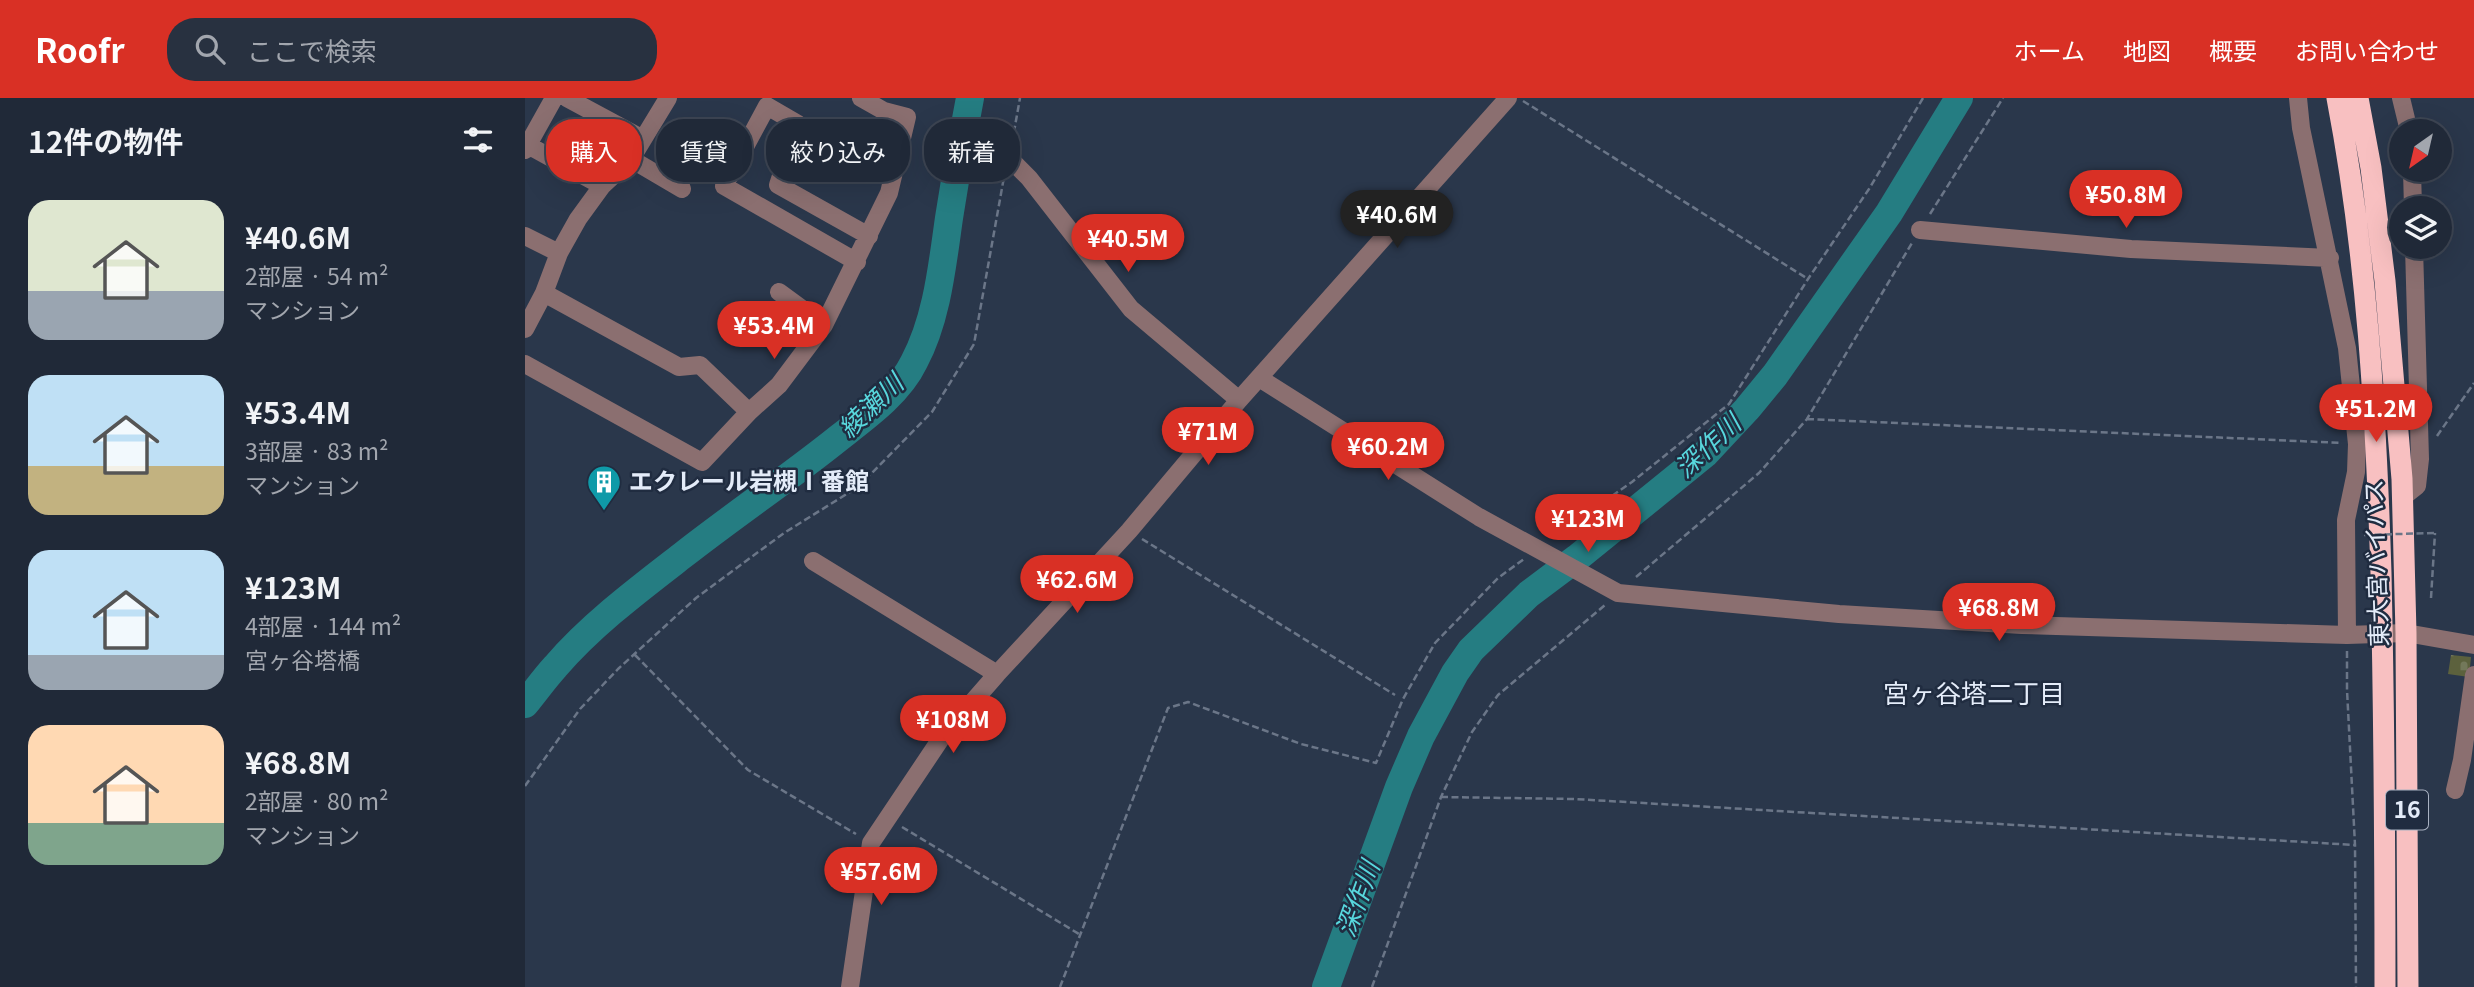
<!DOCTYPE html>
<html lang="ja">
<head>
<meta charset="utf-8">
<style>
  body { margin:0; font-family:Georgia,"Noto Sans JP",serif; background:#283140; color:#f1f3f6; height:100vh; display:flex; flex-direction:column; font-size:26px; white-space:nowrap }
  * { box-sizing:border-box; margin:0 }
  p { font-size:23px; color:#a2a6ae }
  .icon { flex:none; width:38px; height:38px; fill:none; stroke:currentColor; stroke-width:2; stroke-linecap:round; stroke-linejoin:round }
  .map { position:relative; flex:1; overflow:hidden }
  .sheet { display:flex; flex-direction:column; background:#202938; width:525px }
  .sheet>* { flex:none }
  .guide { position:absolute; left:21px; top:21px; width:665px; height:63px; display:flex; gap:14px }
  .needle { width:46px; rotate:214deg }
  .buttons { position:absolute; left:1864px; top:21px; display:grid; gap:14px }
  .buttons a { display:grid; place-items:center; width:63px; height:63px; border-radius:50%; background:#202938; box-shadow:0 7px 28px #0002,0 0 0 2px #3d4553; font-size:35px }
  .price { position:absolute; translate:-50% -60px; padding:0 16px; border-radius:24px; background:#d93025; color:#fff; font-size:23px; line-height:46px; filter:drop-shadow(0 2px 4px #0008) }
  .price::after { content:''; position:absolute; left:50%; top:42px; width:21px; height:16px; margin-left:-10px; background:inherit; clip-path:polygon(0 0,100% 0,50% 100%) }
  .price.selected { background:#222; color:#fff }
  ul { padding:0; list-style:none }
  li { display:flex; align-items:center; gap:21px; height:175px; padding:0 28px }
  li span { display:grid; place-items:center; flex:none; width:196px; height:140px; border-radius:21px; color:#555 }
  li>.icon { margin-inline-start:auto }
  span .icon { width:84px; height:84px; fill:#fffc; stroke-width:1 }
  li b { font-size:30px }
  h2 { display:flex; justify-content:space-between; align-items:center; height:84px; padding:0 28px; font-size:30px }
  .chip { padding:0 24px; border-radius:28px; background:#202938; box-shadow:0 7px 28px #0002,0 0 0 2px #3d4553; font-size:24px; line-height:63px }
  .chip.selected { background:#d93025; color:#fff }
  header { display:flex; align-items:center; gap:42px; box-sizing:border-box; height:98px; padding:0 35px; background:#d93025; color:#fff }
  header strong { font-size:33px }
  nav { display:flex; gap:38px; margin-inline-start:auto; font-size:24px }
  .search { width:490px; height:63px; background:#283140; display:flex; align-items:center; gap:18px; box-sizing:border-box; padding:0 24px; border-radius:28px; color:#a2a6ae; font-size:26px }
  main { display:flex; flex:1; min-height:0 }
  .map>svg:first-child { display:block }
</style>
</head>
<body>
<header>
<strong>Roofr</strong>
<div class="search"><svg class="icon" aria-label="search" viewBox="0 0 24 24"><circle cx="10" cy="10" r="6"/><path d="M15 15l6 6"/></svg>ここで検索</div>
<nav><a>ホーム</a><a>地図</a><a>概要</a><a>お問い合わせ</a></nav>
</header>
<main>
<section class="sheet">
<h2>12件の物件<svg class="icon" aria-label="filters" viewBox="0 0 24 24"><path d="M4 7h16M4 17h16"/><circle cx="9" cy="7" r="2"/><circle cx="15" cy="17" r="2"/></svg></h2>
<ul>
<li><span style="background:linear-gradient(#dfe7d0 65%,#9aa5b1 0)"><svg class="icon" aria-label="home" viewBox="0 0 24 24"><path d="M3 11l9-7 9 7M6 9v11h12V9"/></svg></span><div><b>¥40.6M</b><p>2部屋 · 54 m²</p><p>マンション</p></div></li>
<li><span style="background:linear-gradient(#bfe0f5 65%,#c2b280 0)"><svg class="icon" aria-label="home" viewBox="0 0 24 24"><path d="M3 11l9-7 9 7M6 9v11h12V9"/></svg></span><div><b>¥53.4M</b><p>3部屋 · 83 m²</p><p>マンション</p></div></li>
<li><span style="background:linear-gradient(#bfe0f5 75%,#9aa5b1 0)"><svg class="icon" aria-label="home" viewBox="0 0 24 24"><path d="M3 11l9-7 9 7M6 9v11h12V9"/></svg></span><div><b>¥123M</b><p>4部屋 · 144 m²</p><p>宮ヶ谷塔橋</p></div></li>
<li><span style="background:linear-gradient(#ffd9b3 70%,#7fa58c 0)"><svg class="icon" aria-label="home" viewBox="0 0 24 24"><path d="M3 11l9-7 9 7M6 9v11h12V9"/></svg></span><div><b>¥68.8M</b><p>2部屋 · 80 m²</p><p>マンション</p></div></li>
</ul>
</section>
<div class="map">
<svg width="1949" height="889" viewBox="0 0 1949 889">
  <defs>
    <pattern id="cemetery-stones" width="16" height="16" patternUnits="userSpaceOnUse" patternTransform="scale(1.75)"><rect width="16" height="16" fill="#5c613d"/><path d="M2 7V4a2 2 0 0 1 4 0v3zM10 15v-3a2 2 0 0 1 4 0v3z" fill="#73785a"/></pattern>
  </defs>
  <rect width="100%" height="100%" fill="#2a374b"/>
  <!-- cemetery -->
  <path fill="url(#cemetery-stones)" d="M1926 557 1946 559 1944 579 1923 576Z"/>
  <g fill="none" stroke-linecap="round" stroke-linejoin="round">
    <!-- river -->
    <path stroke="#257d82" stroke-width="28" d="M0 606C10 594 19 581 30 569 66 527 114 491 158 457 209 417 264 380 315 339 342 318 374 295 389 264 412 221 417 169 424 120 430 80 437 40 445 0
      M801 889 874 689 896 638 930 575 946 552 1004 496 1052 460 1180 356 1222 311 1250 277 1364 115 1434 0"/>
    <!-- path -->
    <path stroke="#6b7688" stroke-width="2.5" stroke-dasharray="7 3.5" stroke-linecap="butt" d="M998 3 1283 181
      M487 45 495 0
      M1405 116 1478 0
      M1282 321 1817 345
      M1912 338 1949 285
      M1027 440 1107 384 1204 306 1283 181 1344 91 1398 0
      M617 441 870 597
      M1111 479 1234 375 1282 321 1387 145
      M1906 500 1910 435
      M1822 553V592L1830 747 1831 889
      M110 557 223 672 331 736
      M0 688 55 611 93 571 171 500 259 435 333 389 407 314 449 246 479 79
      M916 699 1050 701 1830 747
      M377 729 554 836
      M535 889 643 610 663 604 776 646 851 665 878 601 910 545 973 480 999 461
      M847 889 916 699 947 634 973 597 1080 507"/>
    <!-- minor -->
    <path stroke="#8b6f70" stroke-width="18" d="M42 0 118 41
      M1773 0 1776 30 1822 250 1832 346 1831 374 1821 422 1822 537
      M1876 0 1884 33
      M3 47 77 88
      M0 52 29 0
      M484 60 504 80 606 211 714 302
      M106 61 157 91
      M1887 72 1888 110
      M1395 132 1606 151 1805 160
      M0 138 34 155
      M332 164 199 88 242 8 273 26 253 87 344 138
      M254 194 299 227
      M19 195 154 269 175 267 224 314
      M0 231 19 195 34 155 53 121 77 88 106 61 143 0
      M0 266 177 364 224 314 254 287 299 227 364 95 382 19 359 13 336 0
      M734 280 954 419 1093 495 1314 516 1497 527 1822 537 1881 535 1949 547
      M1878 399 1892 388 1895 361 1889 149
      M288 463 472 576
      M1930 692 1937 662 1949 577
      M325 889 346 745 417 639 472 576 604 433 714 302 983 0"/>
    <!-- highway -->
    <path stroke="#f8c0c1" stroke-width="21" d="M1812 0C1842 157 1851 316 1856 475 1859 613 1860 751 1860 889
      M1833 0 1846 70 1860 183 1877 381 1881 535 1883 889"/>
    <!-- path-bridge -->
    <path stroke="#6b7688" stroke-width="2.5" stroke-dasharray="7 3.5" stroke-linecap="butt" d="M1839 437 1910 435"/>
  </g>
  <!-- icons -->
  <defs>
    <g id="building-pin" transform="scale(1.75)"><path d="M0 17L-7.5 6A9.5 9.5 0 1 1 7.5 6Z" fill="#0f9aa8" stroke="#202c40"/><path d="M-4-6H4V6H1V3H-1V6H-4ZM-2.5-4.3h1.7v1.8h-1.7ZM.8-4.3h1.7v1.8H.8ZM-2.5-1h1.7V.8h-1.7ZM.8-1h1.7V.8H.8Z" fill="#fff"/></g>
  </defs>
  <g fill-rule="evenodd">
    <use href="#building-pin" x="79" y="384"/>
  </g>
  <g text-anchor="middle" stroke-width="5" stroke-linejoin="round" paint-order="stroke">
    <!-- shield labels -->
    <rect fill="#202c40" stroke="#a9b2c2" stroke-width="2" x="1861" y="692.5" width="42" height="39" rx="5"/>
    <g font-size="23" font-weight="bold" fill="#e4ecf9">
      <text x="1882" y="720">16</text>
    </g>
    <!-- poi labels -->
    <g font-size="24" font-weight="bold" fill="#e4ecf9" stroke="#202c40" text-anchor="start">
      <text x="104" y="392">エクレール岩槻Ⅰ番館</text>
    </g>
    <!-- street labels -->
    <g font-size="24" fill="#e4ecf9" stroke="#202c40">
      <text transform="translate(1852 465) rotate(-92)" y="8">東大宮バイパス</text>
    </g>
    <!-- water labels -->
    <g font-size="26" font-style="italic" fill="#58d7dd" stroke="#202c40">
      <text transform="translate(346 308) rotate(-44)" y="9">綾瀬川</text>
      <text transform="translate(1183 348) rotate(-43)" y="9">深作川</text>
      <text transform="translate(833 801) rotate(-70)" y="9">深作川</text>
    </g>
    <!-- neighbourhood labels -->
    <g font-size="26" fill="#e4ecf9" stroke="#202c40">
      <text x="1449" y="605">宮ヶ谷塔二丁目</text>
    </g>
  </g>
</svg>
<div class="buttons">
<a><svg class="needle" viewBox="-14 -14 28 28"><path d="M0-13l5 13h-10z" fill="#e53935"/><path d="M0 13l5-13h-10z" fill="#a2a6ae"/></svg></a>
<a><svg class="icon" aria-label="layers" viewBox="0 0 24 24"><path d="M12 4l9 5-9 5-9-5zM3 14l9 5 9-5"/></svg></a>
</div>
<b class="price" style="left:1601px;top:132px">¥50.8M</b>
<b class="price selected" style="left:872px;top:152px">¥40.6M</b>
<b class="price" style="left:603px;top:176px">¥40.5M</b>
<b class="price" style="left:249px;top:263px">¥53.4M</b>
<b class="price" style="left:1851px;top:346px">¥51.2M</b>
<b class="price" style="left:683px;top:369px">¥71M</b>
<b class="price" style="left:863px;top:384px">¥60.2M</b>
<b class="price" style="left:1063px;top:456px">¥123M</b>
<b class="price" style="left:552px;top:517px">¥62.6M</b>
<b class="price" style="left:1474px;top:545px">¥68.8M</b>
<b class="price" style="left:428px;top:657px">¥108M</b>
<b class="price" style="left:356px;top:809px">¥57.6M</b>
<div class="guide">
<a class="chip selected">購入</a>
<a class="chip">賃貸</a>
<a class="chip">絞り込み</a>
<a class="chip">新着</a>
</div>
</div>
</main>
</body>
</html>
